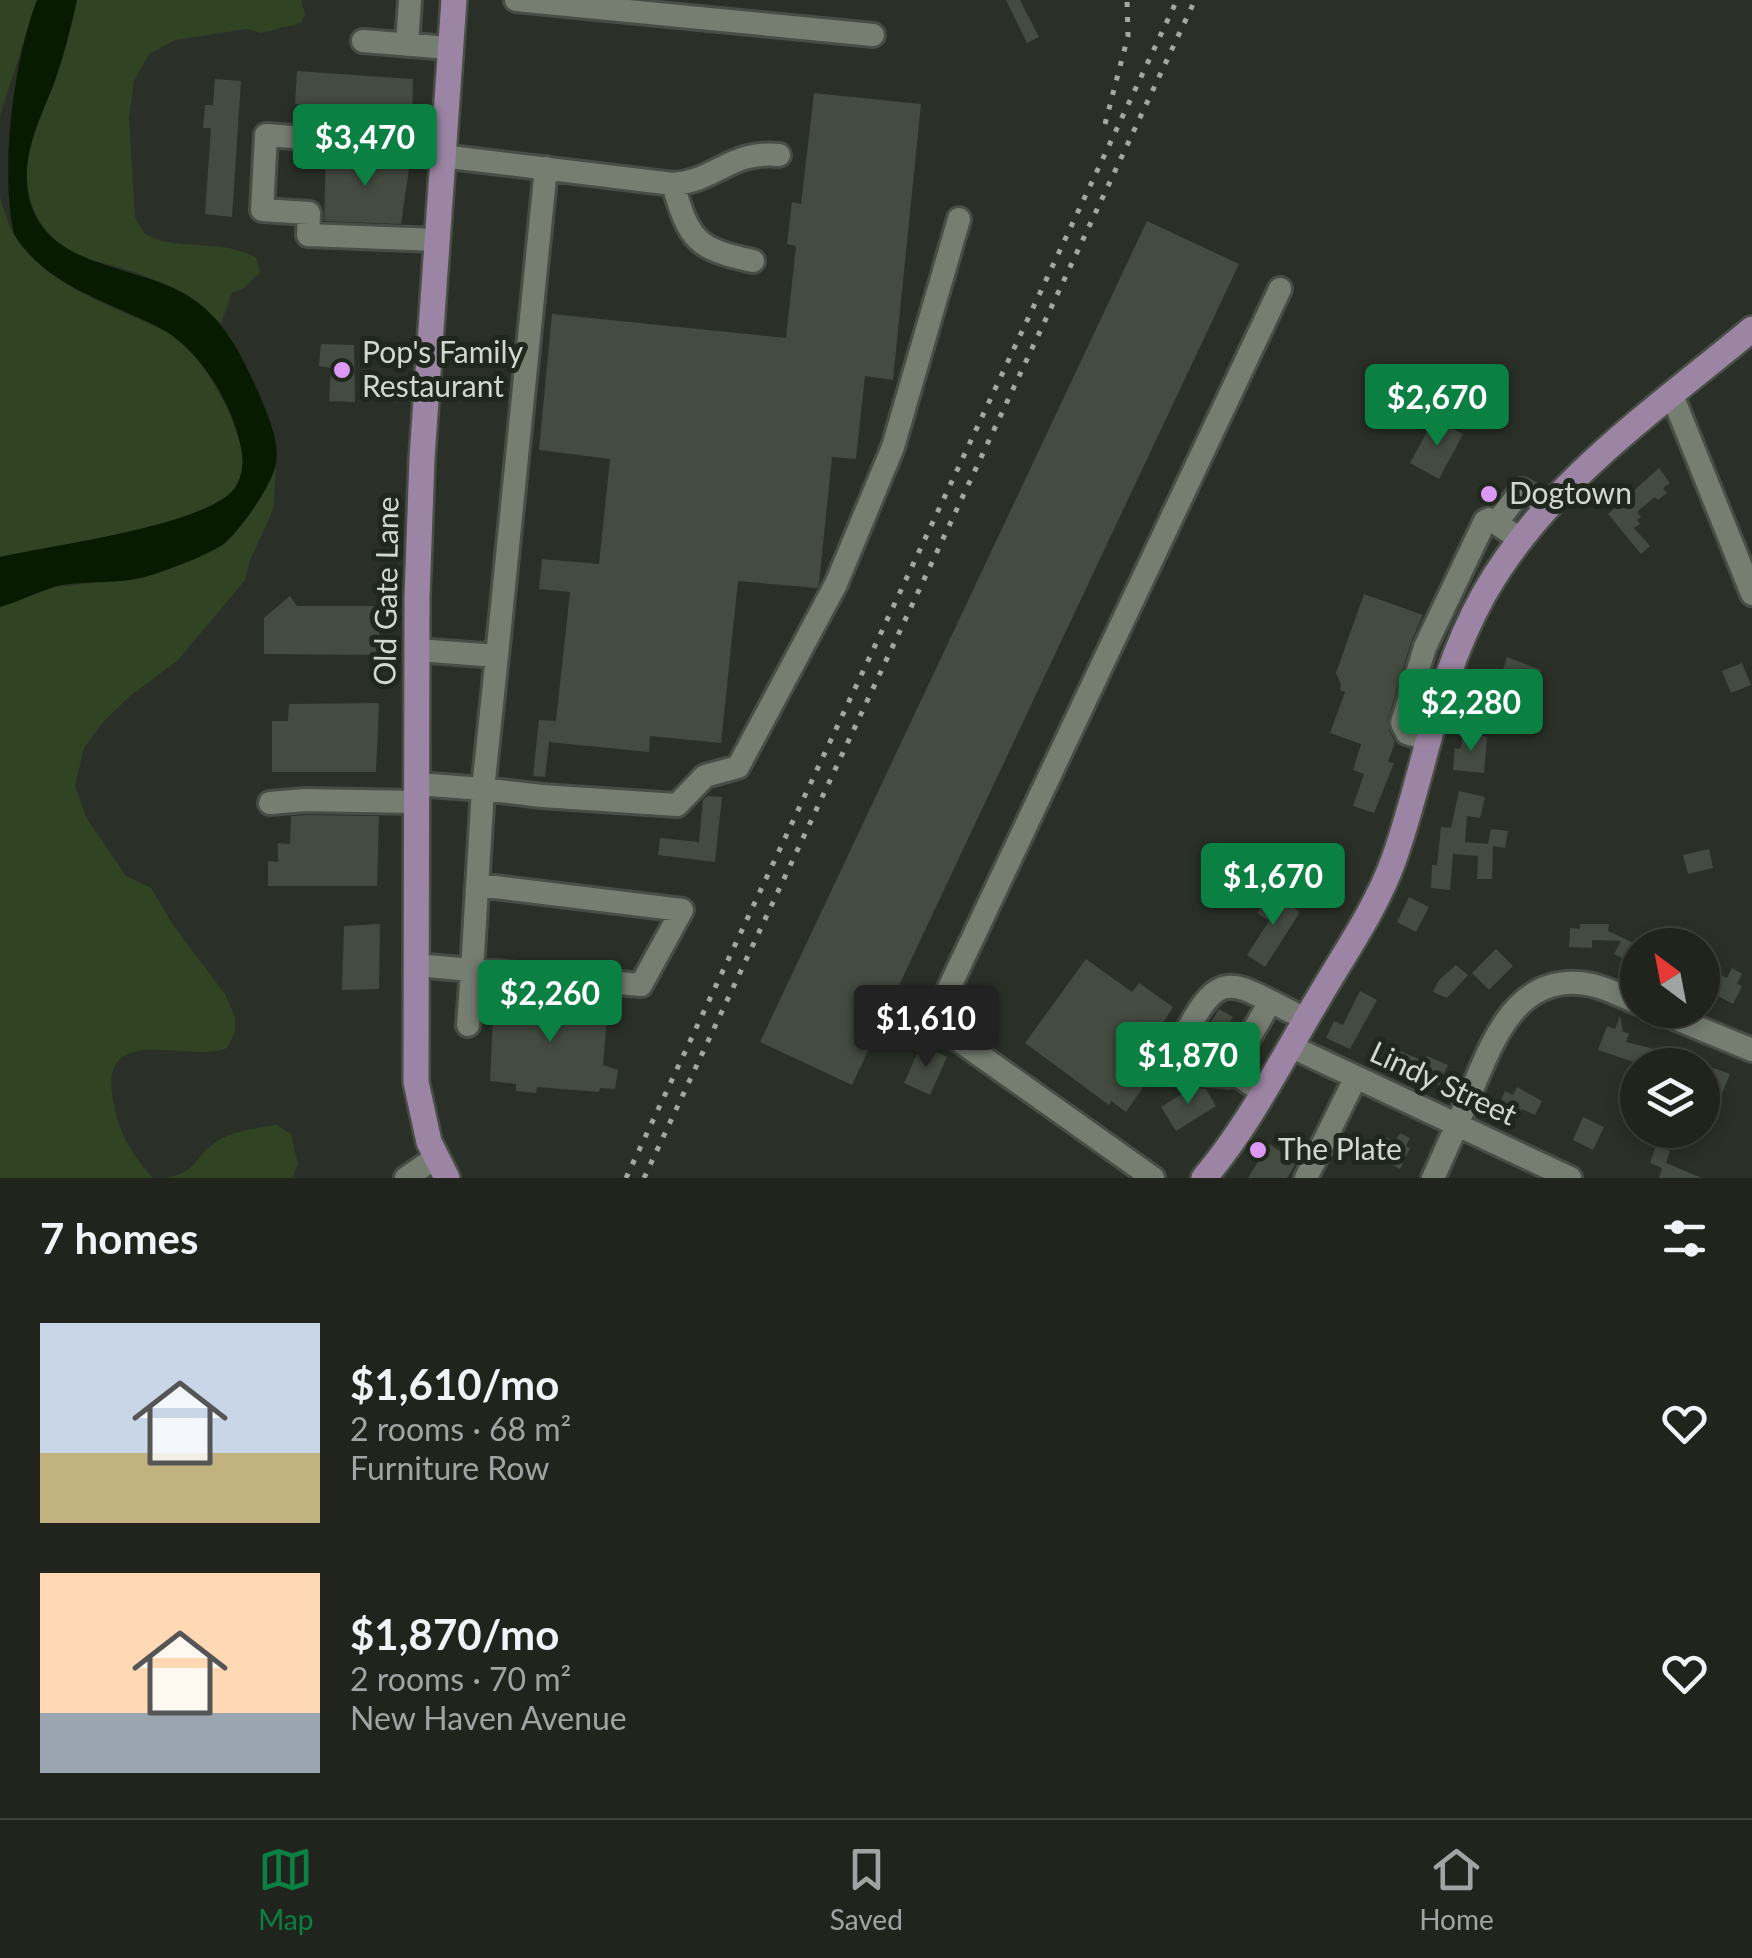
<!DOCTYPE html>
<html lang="en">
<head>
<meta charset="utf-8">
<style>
  body { margin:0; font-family:Lato,sans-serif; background:#282c26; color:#f1f3f6; height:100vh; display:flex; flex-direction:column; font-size:38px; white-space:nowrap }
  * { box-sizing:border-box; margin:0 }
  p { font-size:32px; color:#a2a4a4 }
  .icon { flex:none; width:55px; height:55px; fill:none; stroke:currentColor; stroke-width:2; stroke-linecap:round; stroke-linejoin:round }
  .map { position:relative; height:1178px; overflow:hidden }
  .sheet { display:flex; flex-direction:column; background:#20241d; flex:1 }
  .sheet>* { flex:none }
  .needle { width:65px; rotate:328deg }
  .tools { position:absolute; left:1620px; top:928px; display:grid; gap:20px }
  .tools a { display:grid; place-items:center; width:100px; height:100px; border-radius:50%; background:#20241d; box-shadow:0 5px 15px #0003,0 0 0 2px #3d413b; font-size:50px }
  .price { position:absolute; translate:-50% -85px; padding:0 22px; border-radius:10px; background:#0b8043; color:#fff; font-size:32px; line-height:65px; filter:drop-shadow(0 2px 5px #0008) }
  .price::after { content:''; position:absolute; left:50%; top:60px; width:30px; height:22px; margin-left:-15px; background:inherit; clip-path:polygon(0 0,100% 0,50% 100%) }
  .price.on { background:#222; color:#fff }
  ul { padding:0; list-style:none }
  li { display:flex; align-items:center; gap:30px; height:250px; padding:0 40px }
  li span { display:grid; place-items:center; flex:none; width:280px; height:200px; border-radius:0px; color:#555 }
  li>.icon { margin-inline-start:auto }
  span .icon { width:120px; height:120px; fill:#fffc; stroke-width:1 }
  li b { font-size:42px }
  h2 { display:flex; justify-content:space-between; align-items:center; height:120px; padding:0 40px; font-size:42px }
  .tabs { display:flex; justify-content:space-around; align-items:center; height:140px; border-top:2px solid #3d413b; background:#20241d; font-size:28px; color:#a2a4a4 }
  .tabs a { display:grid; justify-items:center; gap:5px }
  .tabs .on { color:#0b8043 }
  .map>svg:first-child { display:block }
</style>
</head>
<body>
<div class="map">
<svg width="1752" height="1178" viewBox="0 0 1752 1178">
  <rect width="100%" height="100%" fill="#2a3027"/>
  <!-- green -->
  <path fill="#304424" d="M0 0H37L0 116Z
    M77 0H301L305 14 301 23 261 33 247 29 175 40 149 54 134 81 129 118 135 217 144 233C174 253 222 237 256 258L260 272 244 288 232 293 221 323C191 298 159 279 122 268 109 264 96 262 85 258 33 238 18 189 32 138 37 119 48 100 54 81 64 55 71 27 77 0Z
    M0 197C4 208 7 222 13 233 37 275 87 296 129 315 142 321 159 325 170 334 202 357 225 397 237 434 243 450 245 469 237 485 215 525 47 546 0 557Z
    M276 467 273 510 250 560 245 580 178 660 130 696 103 722 84 748 75 786 87 819 126 876 151 888 173 925 225 994 235 1017V1032L227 1048C189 1064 102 1021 112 1095 117 1129 130 1153 153 1178H0V607L55 587 146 577 251 512Z
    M277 1125 291 1134 298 1164 292 1178H167C198 1171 193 1159 213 1144 229 1131 258 1128 277 1125Z"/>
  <!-- water -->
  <path fill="#061b00" d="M37 0H77C71 27 64 55 55 81 40 120 17 162 31 205 53 270 139 264 190 297 227 321 245 362 262 401 270 421 281 446 275 467 270 488 241 529 225 543 211 554 166 571 148 576 119 585 86 580 57 586 38 591 19 602 0 607V557C47 546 214 525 236 486 249 465 240 441 233 420 222 389 194 347 165 331 113 302 48 289 14 234 0 172 13 62 37 0Z"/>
  <!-- building -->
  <path fill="#444b40" d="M1006 0H1020L1039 37 1027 43Z
    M297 71 413 79 412 131 382 128V110L295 104Z
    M215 79 241 81 232 217 205 214 211 128H203L205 105H213Z
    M814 93 921 104 893 380 865 376 856 459 832 457 819 584 817 588 738 581 721 743 650 736 649 752 549 742 545 777 533 776 539 720 556 721 570 592 539 589 542 559 599 564 610 459 539 450 552 314 786 338 796 246 787 244 792 202 801 204Z
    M326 154 410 161 401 224 324 221Z
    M1147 221 1239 264 852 1085 760 1042Z
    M321 344 354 345 355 402 329 401 331 368 319 366Z
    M1434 419 1463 434 1439 479 1410 463Z
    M1659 468 1670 483 1663 488 1667 493 1658 500 1655 497 1637 512 1641 517 1637 520 1640 524 1634 528 1650 546 1641 554 1608 514Z
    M1364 594 1423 615 1411 642 1388 719 1389 730 1395 742 1388 762 1394 763 1374 813 1353 806 1364 774 1353 770 1361 744 1330 733 1345 692 1340 690 1341 685 1336 673Z
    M290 596 297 606H380L379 655 264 654V618Z
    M1507 657 1541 670 1532 693 1514 687 1504 725 1487 720Z
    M1742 663 1751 685 1731 693 1722 671Z
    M379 703 376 772H272V721H288L289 704Z
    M1465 731 1487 737 1484 773 1453 770 1455 748 1460 749Z
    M1459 791 1485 797 1480 818 1467 816 1465 842 1488 844 1491 829 1508 831 1505 848 1493 846 1492 879H1477L1478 856 1453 854 1450 890 1431 888 1432 865H1437L1441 827 1451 828Z
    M707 796 722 797 715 862 658 855 660 838 699 842 703 800Z
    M306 815 379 816 377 886H268V861L278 862V843L290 844 291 816Z
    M1709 849 1713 868 1688 874 1683 855Z
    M1270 892 1300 912 1265 967 1247 955 1269 921 1257 913Z
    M1409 897 1429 907 1416 932 1397 922Z
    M380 924 379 989 342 990 344 926Z
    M1580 924H1609L1608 931 1638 945V966L1614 954 1621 941 1592 940V948L1569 947 1570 928 1580 929Z
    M1496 949 1513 966 1489 990 1472 973Z
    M1086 959 1132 992 1139 983 1173 1007 1138 1062 1153 1073 1126 1112 1111 1101 1109 1105 1025 1043Z
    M1456 965 1468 975 1447 998 1433 992 1439 980Z
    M1732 968 1742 974 1737 984 1742 986 1733 1004 1712 993 1721 975 1727 978Z
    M527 990 549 992 548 1000 608 1006 603 1065 618 1070 615 1089 600 1088 599 1092 537 1087 536 1093 516 1091V1084L490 1081 493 1016H496L498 996 526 999Z
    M1360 991 1377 1000 1350 1049 1326 1038 1334 1021 1343 1025Z
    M1219 1009 1233 1017 1208 1059 1204 1058 1198 1055 1196 1047Z
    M1620 1016 1623 1032 1629 1033 1626 1042 1675 1054 1671 1065H1643L1598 1050 1607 1026 1615 1029Z
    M921 1045 947 1057 930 1095 904 1083Z
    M1397 1050 1424 1061 1427 1056 1448 1065 1439 1085 1391 1063Z
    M1708 1066 1730 1074 1722 1093 1717 1090 1713 1099 1702 1095V1079Z
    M1193 1087 1206 1089 1216 1106 1176 1131 1161 1107Z
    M1517 1087 1542 1101 1535 1115 1522 1109 1519 1117 1498 1107 1505 1091 1513 1095Z
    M1583 1117 1604 1127 1593 1150 1573 1140Z
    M1400 1133 1410 1138 1406 1146 1410 1148 1400 1169 1386 1162 1389 1155 1379 1151 1386 1137 1395 1142Z
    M1269 1144 1297 1162 1287 1178H1248Z
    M1656 1146 1670 1151 1666 1163 1702 1178H1659L1662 1168 1650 1163Z"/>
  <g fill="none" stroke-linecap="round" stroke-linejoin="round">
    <!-- minor casing -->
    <g stroke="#484d45" stroke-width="28">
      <path id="minor" d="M516 0 873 35
        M363 41 449 48
        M407 45 410 0
        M442 156 673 184C716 181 731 150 779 155
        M673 184C689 240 696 249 753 261
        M437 240 308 235 309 213 262 210 266 135 443 148
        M1672 395 1752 594
        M1520 539 1496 523 1522 490 1549 506
        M417 650 497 656 546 168
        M1426 739 1407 733 1402 723 1425 647 1485 521 1489 519 1496 523
        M417 784 483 789 497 656
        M270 803 305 800 417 802
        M416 965 472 970 483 789 542 796 677 805 705 776 738 767 836 584 893 447 959 219
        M1655 1010 1752 1050
        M468 1025 472 970 641 985 682 910 479 885
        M1290 1046 1570 1178
        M1227 1076 1270 1002
        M1263 1092 1239 1076 1198 1073 1185 1065 1180 1045C1222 959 1231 984 1306 1019
        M406 1178 435 1158
        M1153 1178 933 1022 1280 289
        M1306 1178 1356 1077
        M1433 1178C1445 1152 1457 1125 1468 1099 1490 1049 1511 979 1578 983 1599 984 1619 995 1638 1003"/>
    </g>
    <!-- major casing -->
    <g stroke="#484d45" stroke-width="30">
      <path id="major" d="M447 1178 429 1142 416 1082 417 597 422 458 454 0
        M1204 1178C1250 1124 1282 1059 1318 999 1344 954 1376 909 1394 859 1426 768 1435 682 1484 594 1546 484 1656 409 1752 329"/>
    </g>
    <!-- minor -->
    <use href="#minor" stroke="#767e72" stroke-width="22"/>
    <!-- major -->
    <use href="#major" stroke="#9c85a4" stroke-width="25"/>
    <!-- rail -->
    <path stroke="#a3a8a1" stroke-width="5" stroke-dasharray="5 10" stroke-linecap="butt" d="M1105 124 1128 36 1127 0
      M626 1178 1177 0
      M644 1178 1195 0"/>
  </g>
  <!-- markers -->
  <g fill="#dc99f4" stroke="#20271d" stroke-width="4">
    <circle cx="342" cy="370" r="10"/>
    <circle cx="1489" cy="494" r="10"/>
    <circle cx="1258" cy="1150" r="10"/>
  </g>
  <g text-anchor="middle" stroke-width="10" stroke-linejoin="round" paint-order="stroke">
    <!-- poi labels -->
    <g font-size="30" fill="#d2d7d0" stroke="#20271d" text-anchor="start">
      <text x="362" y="363">Pop's Family<tspan x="362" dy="34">Restaurant</tspan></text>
      <text x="1509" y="504">Dogtown</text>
      <text x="1278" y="1160">The Plate</text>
    </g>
    <!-- street labels -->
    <g font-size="30" fill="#d2d7d0" stroke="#20271d">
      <text transform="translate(387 591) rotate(-89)" y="10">Old Gate Lane</text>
      <text transform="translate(1443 1084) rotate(25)" y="10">Lindy Street</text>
    </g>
  </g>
</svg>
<div class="tools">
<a><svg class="needle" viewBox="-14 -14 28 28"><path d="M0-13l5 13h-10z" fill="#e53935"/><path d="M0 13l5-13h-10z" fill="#a2a4a4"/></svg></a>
<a><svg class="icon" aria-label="layers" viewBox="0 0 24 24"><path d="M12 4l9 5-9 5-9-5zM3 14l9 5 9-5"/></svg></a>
</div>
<b class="price" style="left:365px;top:189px">$3,470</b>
<b class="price" style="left:1437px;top:449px">$2,670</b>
<b class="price" style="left:1471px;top:754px">$2,280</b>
<b class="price" style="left:1273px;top:928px">$1,670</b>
<b class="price" style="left:550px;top:1045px">$2,260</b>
<b class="price on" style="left:926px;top:1070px">$1,610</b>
<b class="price" style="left:1188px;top:1107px">$1,870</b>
</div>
<section class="sheet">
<h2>7 homes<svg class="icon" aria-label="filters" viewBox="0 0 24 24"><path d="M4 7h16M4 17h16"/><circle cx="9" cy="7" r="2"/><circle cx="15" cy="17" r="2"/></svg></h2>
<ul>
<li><span style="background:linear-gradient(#c9d6e8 65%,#c2b280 0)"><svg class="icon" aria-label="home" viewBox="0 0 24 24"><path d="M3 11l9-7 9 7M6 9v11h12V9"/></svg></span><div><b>$1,610/mo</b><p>2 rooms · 68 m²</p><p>Furniture Row</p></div><svg class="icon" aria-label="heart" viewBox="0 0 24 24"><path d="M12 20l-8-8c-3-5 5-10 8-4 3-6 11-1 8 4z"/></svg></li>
<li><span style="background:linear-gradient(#ffd9b3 70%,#9aa5b1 0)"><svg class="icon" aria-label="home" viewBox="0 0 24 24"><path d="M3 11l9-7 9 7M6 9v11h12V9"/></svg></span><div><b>$1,870/mo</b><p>2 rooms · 70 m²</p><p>New Haven Avenue</p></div><svg class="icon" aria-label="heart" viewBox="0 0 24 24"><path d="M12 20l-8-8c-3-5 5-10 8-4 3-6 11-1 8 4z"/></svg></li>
</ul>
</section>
<nav class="tabs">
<a class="on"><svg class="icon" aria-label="map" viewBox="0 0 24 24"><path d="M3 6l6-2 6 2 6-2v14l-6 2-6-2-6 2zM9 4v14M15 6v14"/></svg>Map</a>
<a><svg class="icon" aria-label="saved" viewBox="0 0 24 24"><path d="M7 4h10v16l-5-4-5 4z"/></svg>Saved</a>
<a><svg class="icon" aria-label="home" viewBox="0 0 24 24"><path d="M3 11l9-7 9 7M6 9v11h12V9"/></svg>Home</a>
</nav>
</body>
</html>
